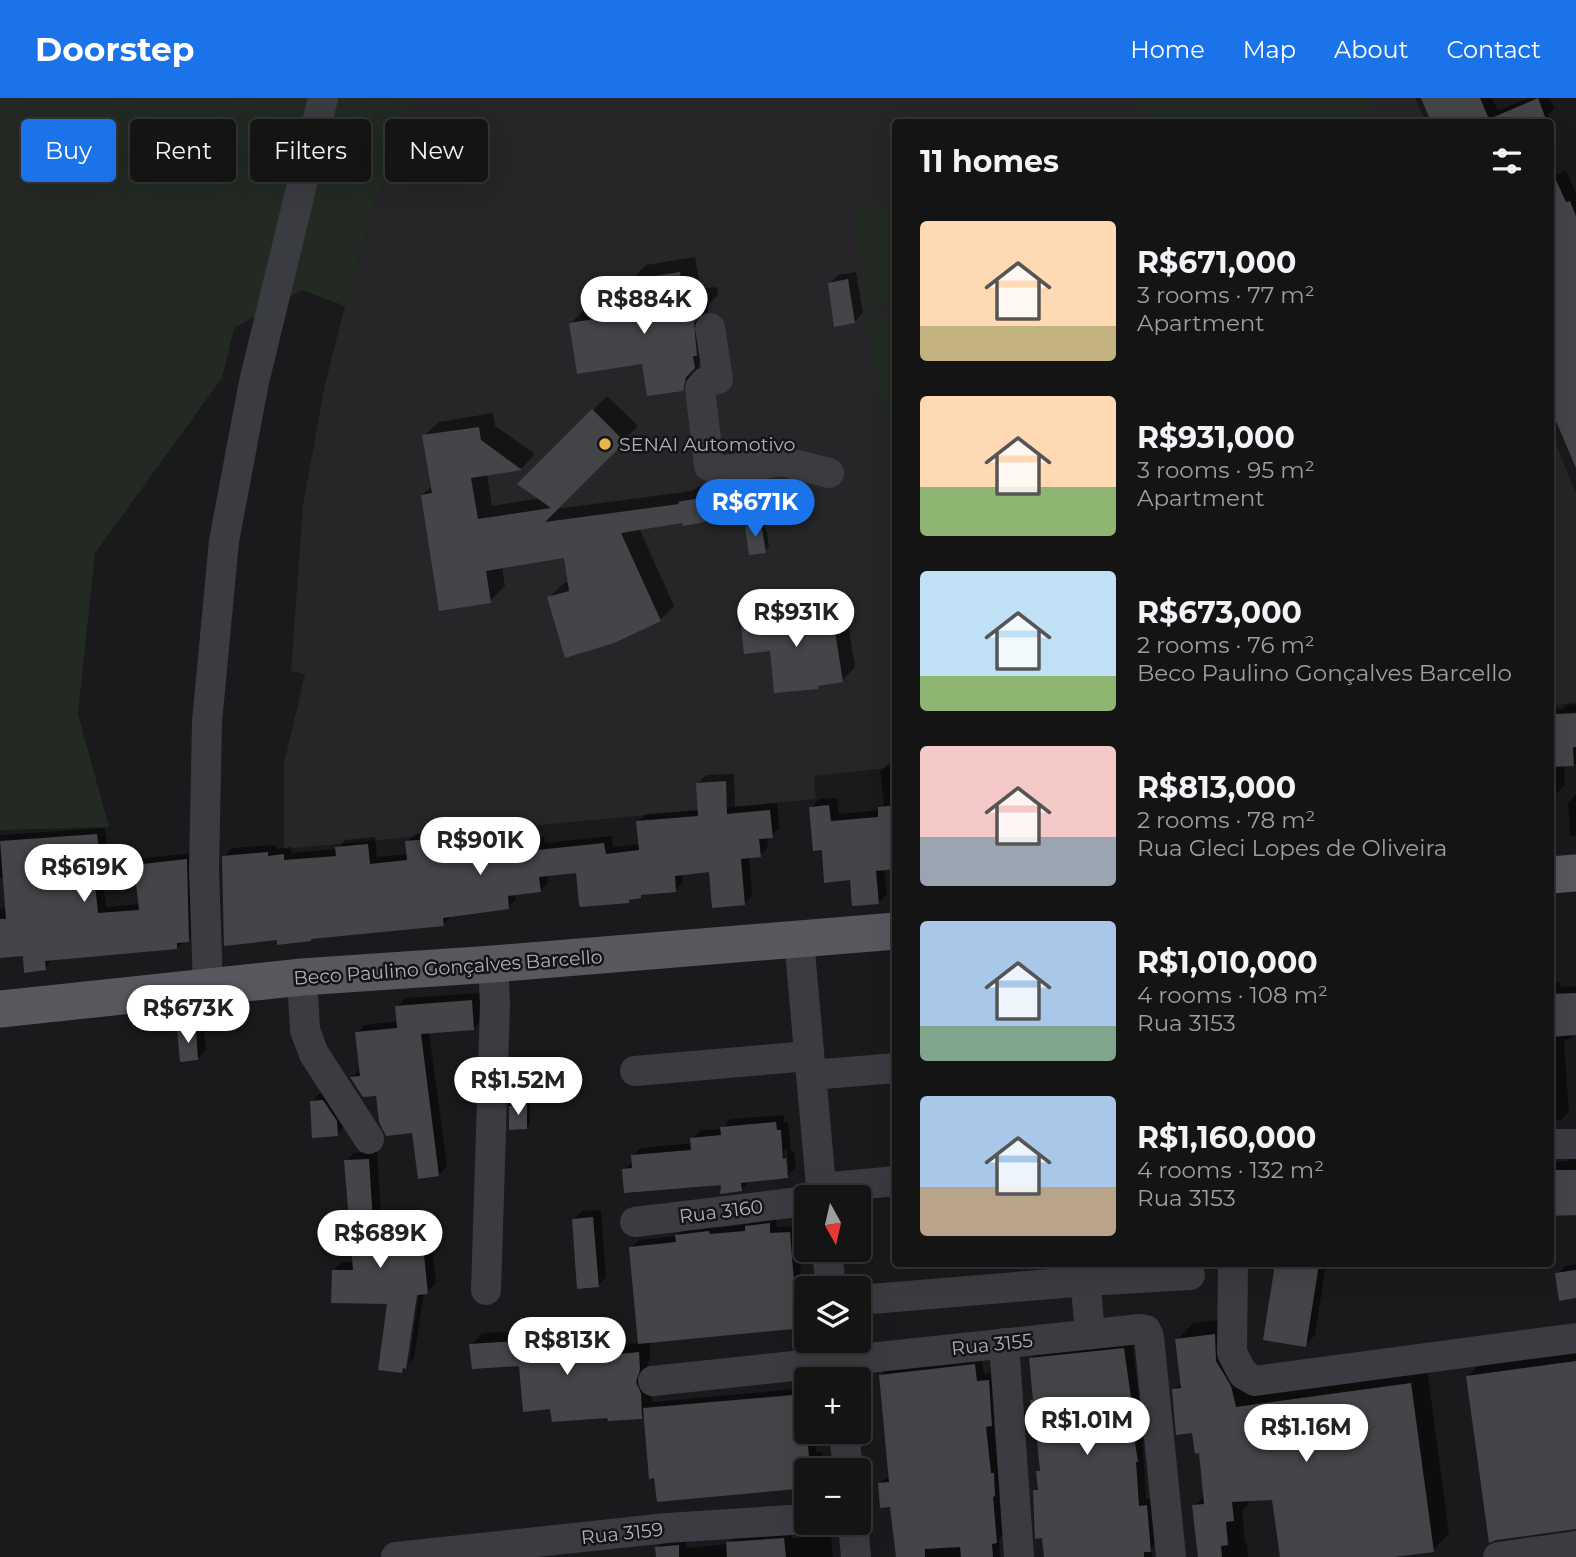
<!DOCTYPE html>
<html lang="en">
<head>
<meta charset="utf-8">
<style>
  body { margin:0; font-family:Montserrat,sans-serif; background:#1d1d1e; color:#f1f3f6; height:100vh; display:flex; flex-direction:column; font-size:26px; white-space:nowrap }
  * { box-sizing:border-box; margin:0 }
  p { font-size:23px; color:#9d9ea0 }
  .icon { flex:none; width:38px; height:38px; fill:none; stroke:currentColor; stroke-width:2; stroke-linecap:round; stroke-linejoin:round }
  .map { position:relative; flex:1; overflow:hidden }
  .side { position:absolute; left:892px; top:21px; width:662px; height:1148px; display:flex; flex-direction:column; background:#141415; border-radius:7px; box-shadow:0 7px 28px #0002,0 0 0 2px #333334 }
  .side>* { flex:none }
  .top-card { position:absolute; left:21px; top:21px; width:665px; height:63px; display:flex; gap:14px }
  .needle { width:46px; rotate:172deg }
  .buttons { position:absolute; left:794px; top:1087px; display:grid; gap:14px }
  .buttons a { display:grid; place-items:center; width:77px; height:77px; border-radius:7px; background:#141415; box-shadow:0 7px 28px #0002,0 0 0 2px #333334; font-size:35px }
  .price { position:absolute; translate:-50% -60px; padding:0 16px; border-radius:24px; background:#fff; color:#222; font-size:23px; line-height:46px; filter:drop-shadow(0 2px 4px #0008) }
  .price::after { content:''; position:absolute; left:50%; top:42px; width:21px; height:16px; margin-left:-10px; background:inherit; clip-path:polygon(0 0,100% 0,50% 100%) }
  .price.active { background:#1a73e8; color:#fff }
  ul { padding:0; list-style:none }
  li { display:flex; align-items:center; gap:21px; height:175px; padding:0 28px }
  li span { display:grid; place-items:center; flex:none; width:196px; height:140px; border-radius:7px; color:#555 }
  li>.icon { margin-inline-start:auto }
  span .icon { width:84px; height:84px; fill:#fffc; stroke-width:1 }
  li b { font-size:30px }
  h2 { display:flex; justify-content:space-between; align-items:center; height:84px; padding:0 28px; font-size:30px }
  .chip { padding:0 24px; border-radius:7px; background:#141415; box-shadow:0 7px 28px #0002,0 0 0 2px #333334; font-size:24px; line-height:63px }
  .chip.active { background:#1a73e8; color:#fff }
  header { display:flex; align-items:center; gap:42px; box-sizing:border-box; height:98px; padding:0 35px; background:#1a73e8; color:#fff }
  header strong { font-size:33px }
  nav { display:flex; gap:38px; margin-inline-start:auto; font-size:24px }
  .map>svg:first-child { display:block }
</style>
</head>
<body>
<header>
<strong>Doorstep</strong>
<nav><a>Home</a><a>Map</a><a>About</a><a>Contact</a></nav>
</header>
<div class="map">
<svg width="1576" height="1459" viewBox="0 0 1576 1459">
  <rect width="100%" height="100%" fill="#1a1a1c"/>
  <!-- built -->
  <path fill="#262629" d="M407 0H1415L1426 24H896V669L814 678 816 701 284 751V666L305 576 291 573 303 407 325 286 345 208Z
    M1551 333 1576 396V604L1551 608Z"/>
  <!-- green -->
  <path fill="#222a23" d="M0 0H407L345 208 302 192 234 230 222 280 95 455 78 616 109 729 0 732Z
    M1139 0H1368L1371 24H1142Z
    M896 103V204L867 209 852 110Z
    M896 211V330L886 332 866 217Z"/>
  <!-- shadow -->
  <path fill="#0007" fill-rule="evenodd" d="M1424 0H1492L1498 13 1529 0H1550L1554 10 1548 17 1550 24H1433Z
    M1566 72 1576 96V361L1550 79Z
    M695 159 700 191 717 189 718 197 709 206 698 275 682 291 644 264 571 225 586 210 634 202 631 183 646 167Z
    M856 174 863 215 854 224 830 185 838 177Z
    M607 298 638 328 556 411 692 393 698 389 715 387 719 408 704 423H684L639 430 674 508 660 522 549 500 564 485 569 484 565 458 502 469 505 488 490 503 422 397 432 388 424 338 439 324 493 315 495 328 535 356 522 370 487 376 492 408 541 400 520 385Z
    M765 422 769 449 765 453 747 428 750 425Z
    M822 493 825 518 846 515 855 569 842 583 821 585 817 589 742 529 756 516 768 514V511L781 498Z
    M1576 606V666L1564 667 1565 687 1555 697H1550V612L1563 611 1567 607Z
    M896 664V769L884 770 887 796 879 804 852 781 823 750 811 710 819 701 837 700 839 716 880 712 884 705 880 674 889 665Z
    M734 676 735 709 777 705 780 730 772 738 767 739 768 749 760 757 749 758 752 798 744 806 710 772 682 775 683 784 675 792 644 795 629 803 578 773 547 776 548 785 540 793 516 795V802L508 810 451 819 443 827 278 840 224 758 232 750 275 747 276 751 291 749 292 755 337 751 345 742 375 739 377 759 408 756 407 744 415 736 495 729 496 746 544 739 545 745 612 738 613 749 640 746 638 724 646 716 699 712 698 685 706 677Z
    M1576 696V737L1570 738 1568 705Z
    M105 730 107 747 100 754 106 809 140 806 136 767 144 760 194 755 196 834 176 850 52 861 45 871 24 856 0 858V811L6 810 4 779 0 780V737Z
    M1560 884 1561 889 1576 888V935L1564 944 1569 1014 1561 1022 1550 1023V885Z
    M479 895 482 922 474 930 429 934 447 1068 439 1077 413 1033 378 996 352 979 361 970 357 935 365 927 398 923 397 909 405 900Z
    M203 923 206 952 197 961 179 932 188 924Z
    M320 995H332L345 1028 337 1036 312 1003Z
    M530 1004V1026L526 1030 511 1009 515 1005Z
    M784 1017V1024H788L791 1053H794L796 1070 787 1078 751 1082 742 1092 722 1085 624 1072 633 1063 632 1058 641 1050 693 1045 692 1041 701 1032 722 1031 730 1021ZM787 1051 789 1074H786L784 1052Z
    M377 1053 381 1117H385L387 1132 422 1129 423 1140 431 1139 436 1185 427 1194H424L414 1260 409 1266 420 1188H416L405 1267H408L401 1273 389 1204 334 1172 342 1164H354L346 1063 354 1055Z
    M1573 1058H1576V1116H1550V1064L1567 1063Z
    M601 1112 606 1179 598 1188 574 1121 582 1113Z
    M776 1119 777 1129 797 1128 801 1177 808 1176 807 1224 803 1228 650 1243V1260L646 1272 651 1283 652 1304 807 1290V1334H814L816 1354 822 1353 824 1372H807V1401L796 1402 795 1390 645 1315 641 1319 609 1318 552 1309 521 1266 471 1247 482 1235 523 1233 529 1227 554 1224 555 1230 595 1226 597 1248 640 1245 631 1149 639 1142 676 1138 685 1130 716 1126 717 1130 749 1126 754 1122Z
    M1277 1166H1326L1315 1237 1305 1247 1265 1241Z
    M1576 1166V1199L1557 1176 1565 1168Z
    M1231 1220 1247 1272 1427 1270 1449 1436 1433 1452 1384 1459H1281L1273 1400 1249 1401V1405L1242 1412 1245 1445H1247L1248 1459H1254H1199L1194 1408 1205 1397 1201 1353 1194 1333 1174 1292 1182 1284 1177 1242 1193 1225Z
    M1576 1241V1429L1468 1278 1494 1252Z
    M1132 1243 1140 1307 1146 1306 1148 1328 1142 1334 1146 1401H1154L1157 1444 1151 1451 1152 1459H1046L1035 1393 1039 1389 1038 1374 1042 1370 1037 1320 1032 1303 1035 1300 1031 1261 1038 1253Z
    M982 1260 984 1276 996 1275 999 1319 994 1325 1004 1436 999 1442 1000 1459H897L892 1407 879 1386 887 1379 891 1378 880 1277 888 1270Z
    M792 1433V1440L831 1437 833 1459H658L657 1450 665 1441 686 1440V1450L728 1446 736 1436Z"/>
  <!-- building -->
  <path fill="#444549" d="M1421 0H1480L1489 21 1538 0 1546 21 1536 24H1431Z
    M1550 69 1566 104 1570 103 1576 118V370L1550 309Z
    M680 174 685 206 701 203 703 214 694 224 697 258H693L695 270 686 279 683 293 647 298 642 266 577 276 569 225 634 215 629 182Z
    M848 181 855 225 834 229 828 185Z
    M592 311 625 344 545 424 679 406 678 404 682 403 701 400 705 424 683 428 682 425 621 435 661 523 614 545 565 560 547 499 569 493 564 460 486 473 491 505 439 513 421 397 432 395 422 337 479 329 481 342 522 372 471 380 478 421 551 410 517 386Z
    M761 425 766 455 749 457 745 428Z
    M809 506 812 530 834 527 843 584 818 588V591L774 595 770 553 744 556 741 528 768 525 766 510Z
    M1576 615V649H1573L1574 668 1550 669V620H1556V616Z
    M726 683 727 716 770 712 773 740 759 741 761 759 741 761 745 807 712 810 709 774 675 778 676 794 641 797V800L629 802V805L581 809 579 807 576 775 539 779 541 794 508 798 509 811 443 820 444 828 311 841V843L277 847V842L224 848 222 758 268 754V758L284 756V762L336 758 335 749 368 746 370 766 407 762 405 743 488 736 489 753 537 746V752L604 745 606 756 639 752 636 723 698 718 696 685Z
    M829 707 831 723 878 719V709L896 707V771L876 773 879 806 852 808 850 782 824 785 822 752 813 753 809 709Z
    M97 736 100 757H92L98 815 139 812 134 767 187 761 189 844 177 845V851L45 863 46 872 24 875 23 858 0 860V821H6L0 743Z
    M1576 895V937L1550 939V896Z
    M472 902 474 932 421 936 439 1078 418 1081 412 1035 386 1038 379 1024 376 998 363 999 350 979 360 978 355 934 397 930 395 908Z
    M196 930 198 962 180 964 177 932Z
    M323 1002 337 1023 338 1038 312 1040 310 1003Z
    M527 1007V1031L509 1032V1008Z
    M776 1024 777 1032H781L783 1061 786 1060 788 1080 741 1085 742 1093 720 1096 721 1087 624 1095 622 1071 632 1070 631 1057 691 1052 690 1040 721 1037 720 1029Z
    M369 1061 373 1125 377 1124 379 1140 414 1136 415 1148 423 1147 428 1196 417 1197 406 1271 403 1270 402 1275 378 1272 387 1206 331 1205 332 1172H353L344 1062Z
    M1550 1072H1576V1117L1550 1118Z
    M593 1119 599 1189 577 1191 572 1121Z
    M770 1125V1135L790 1134 794 1183 801 1182 804 1230 638 1246 629 1149 676 1144 675 1137 709 1133 710 1136 745 1133V1128Z
    M1275 1166H1319L1306 1249 1263 1242Z
    M1576 1172V1200L1559 1203 1555 1175Z
    M544 1234V1241L584 1237 587 1259 639 1254 640 1272 636 1284 641 1295 642 1321 608 1323 607 1320 552 1324 550 1311 523 1314 519 1268 472 1271 469 1246 516 1243V1237Z
    M1215 1236 1216 1263 1231 1288 1236 1309 1411 1285 1434 1454 1394 1459H1280L1272 1402 1232 1404 1234 1423 1226 1424 1228 1447 1221 1448 1222 1459H1198L1192 1407 1204 1406 1199 1355 1195 1356 1192 1335 1176 1337 1172 1291 1181 1290 1175 1241Z
    M1124 1250 1133 1314 1139 1313 1141 1337 1134 1338 1138 1364H1136L1139 1408 1147 1407 1151 1454H1144V1459H1044L1042 1440 1035 1441 1033 1392H1038L1036 1373H1040L1035 1322H1032L1030 1302H1033L1029 1260Z
    M1576 1263V1431L1496 1442 1489 1445 1466 1278Z
    M975 1266 977 1283 989 1282 992 1328 986 1329 991 1375H994L995 1398 993 1399 997 1445 992 1446 993 1459H961L960 1449 925 1451V1459H896L890 1409 880 1410 878 1385 889 1384 879 1277Z
    M804 1296 810 1372H807V1390L657 1404 654 1380 649 1381 643 1310Z
    M784 1440 786 1459H727L726 1444Z
    M679 1447V1459H656L655 1449Z"/>
  <g fill="none" stroke-linecap="round" stroke-linejoin="round">
    <!-- minor -->
    <path stroke="#3b3c41" stroke-width="30" d="M710 230 718 281 705 284 700 290 709 368 719 373 782 363 829 375
      M799 842 822 1099
      M302 879 305 932 314 956 369 1041
      M208 889 204 772 207 624 224 443 254 284 323 0
      M635 973 809 958
      M811 977 896 970
      M1550 1046H1576
      M821 1090 896 1083
      M635 1124 807 1103
      M827 1152 831 1190
      M1084 1166 1090 1236
      M1233 1166 1232 1255 1243 1276 1255 1283 1576 1240
      M486 1192 495 905 493 866
      M859 1202 1086 1183 1190 1177
      M1004 1245 1019 1459
      M653 1283 1140 1231 1146 1232 1149 1239 1171 1459
      M844 1334 848 1372
      M853 1424 856 1459
      M396 1459 667 1430 807 1421
      M1498 1459 1576 1448"/>
    <!-- major -->
    <path stroke="#57595f" stroke-width="37" d="M1550 777 1576 775
      M0 911 302 879 493 866 896 833"/>
  </g>
  <!-- markers -->
  <circle fill="#e7b847" stroke="#151517" stroke-width="2.5" cx="605" cy="346" r="7"/>
  <g text-anchor="middle" stroke-width="5" stroke-linejoin="round" paint-order="stroke">
    <!-- poi labels -->
    <g font-size="19" fill="#adb1ba" stroke="#151517" text-anchor="start">
      <text x="619" y="353">SENAI Automotivo</text>
    </g>
    <!-- street labels -->
    <g font-size="19" fill="#adb1ba" stroke="#151517">
      <text transform="translate(448 869) rotate(-4)" y="7">Beco Paulino Gonçalves Barcello</text>
      <text transform="translate(721 1113) rotate(-7)" y="7">Rua 3160</text>
      <text transform="translate(992 1246) rotate(-6)" y="7">Rua 3155</text>
      <text transform="translate(622 1435) rotate(-6)" y="7">Rua 3159</text>
    </g>
  </g>
</svg>
<div class="buttons">
<a><svg class="needle" viewBox="-14 -14 28 28"><path d="M0-13l5 13h-10z" fill="#e53935"/><path d="M0 13l5-13h-10z" fill="#9d9ea0"/></svg></a>
<a><svg class="icon" aria-label="layers" viewBox="0 0 24 24"><path d="M12 4l9 5-9 5-9-5zM3 14l9 5 9-5"/></svg></a>
<a>+</a>
<a>−</a>
</div>
<b class="price" style="left:644px;top:238px">R$884K</b>
<b class="price active" style="left:755px;top:441px">R$671K</b>
<b class="price" style="left:796px;top:551px">R$931K</b>
<b class="price" style="left:480px;top:779px">R$901K</b>
<b class="price" style="left:84px;top:806px">R$619K</b>
<b class="price" style="left:188px;top:947px">R$673K</b>
<b class="price" style="left:518px;top:1019px">R$1.52M</b>
<b class="price" style="left:380px;top:1172px">R$689K</b>
<b class="price" style="left:567px;top:1279px">R$813K</b>
<b class="price" style="left:1087px;top:1359px">R$1.01M</b>
<b class="price" style="left:1306px;top:1366px">R$1.16M</b>
<div class="top-card">
<a class="chip active">Buy</a>
<a class="chip">Rent</a>
<a class="chip">Filters</a>
<a class="chip">New</a>
</div>
<section class="side">
<h2>11 homes<svg class="icon" aria-label="filters" viewBox="0 0 24 24"><path d="M4 7h16M4 17h16"/><circle cx="9" cy="7" r="2"/><circle cx="15" cy="17" r="2"/></svg></h2>
<ul>
<li><span style="background:linear-gradient(#ffd9b3 75%,#c2b280 0)"><svg class="icon" aria-label="home" viewBox="0 0 24 24"><path d="M3 11l9-7 9 7M6 9v11h12V9"/></svg></span><div><b>R$671,000</b><p>3 rooms · 77 m²</p><p>Apartment</p></div></li>
<li><span style="background:linear-gradient(#ffd9b3 65%,#8fb573 0)"><svg class="icon" aria-label="home" viewBox="0 0 24 24"><path d="M3 11l9-7 9 7M6 9v11h12V9"/></svg></span><div><b>R$931,000</b><p>3 rooms · 95 m²</p><p>Apartment</p></div></li>
<li><span style="background:linear-gradient(#bfe0f5 75%,#8fb573 0)"><svg class="icon" aria-label="home" viewBox="0 0 24 24"><path d="M3 11l9-7 9 7M6 9v11h12V9"/></svg></span><div><b>R$673,000</b><p>2 rooms · 76 m²</p><p>Beco Paulino Gonçalves Barcello</p></div></li>
<li><span style="background:linear-gradient(#f6c9c9 65%,#9aa5b1 0)"><svg class="icon" aria-label="home" viewBox="0 0 24 24"><path d="M3 11l9-7 9 7M6 9v11h12V9"/></svg></span><div><b>R$813,000</b><p>2 rooms · 78 m²</p><p>Rua Gleci Lopes de Oliveira</p></div></li>
<li><span style="background:linear-gradient(#a9c7e8 75%,#7fa58c 0)"><svg class="icon" aria-label="home" viewBox="0 0 24 24"><path d="M3 11l9-7 9 7M6 9v11h12V9"/></svg></span><div><b>R$1,010,000</b><p>4 rooms · 108 m²</p><p>Rua 3153</p></div></li>
<li><span style="background:linear-gradient(#a9c7e8 65%,#b9a48a 0)"><svg class="icon" aria-label="home" viewBox="0 0 24 24"><path d="M3 11l9-7 9 7M6 9v11h12V9"/></svg></span><div><b>R$1,160,000</b><p>4 rooms · 132 m²</p><p>Rua 3153</p></div></li>
</ul>
</section>
</div>
</body>
</html>
